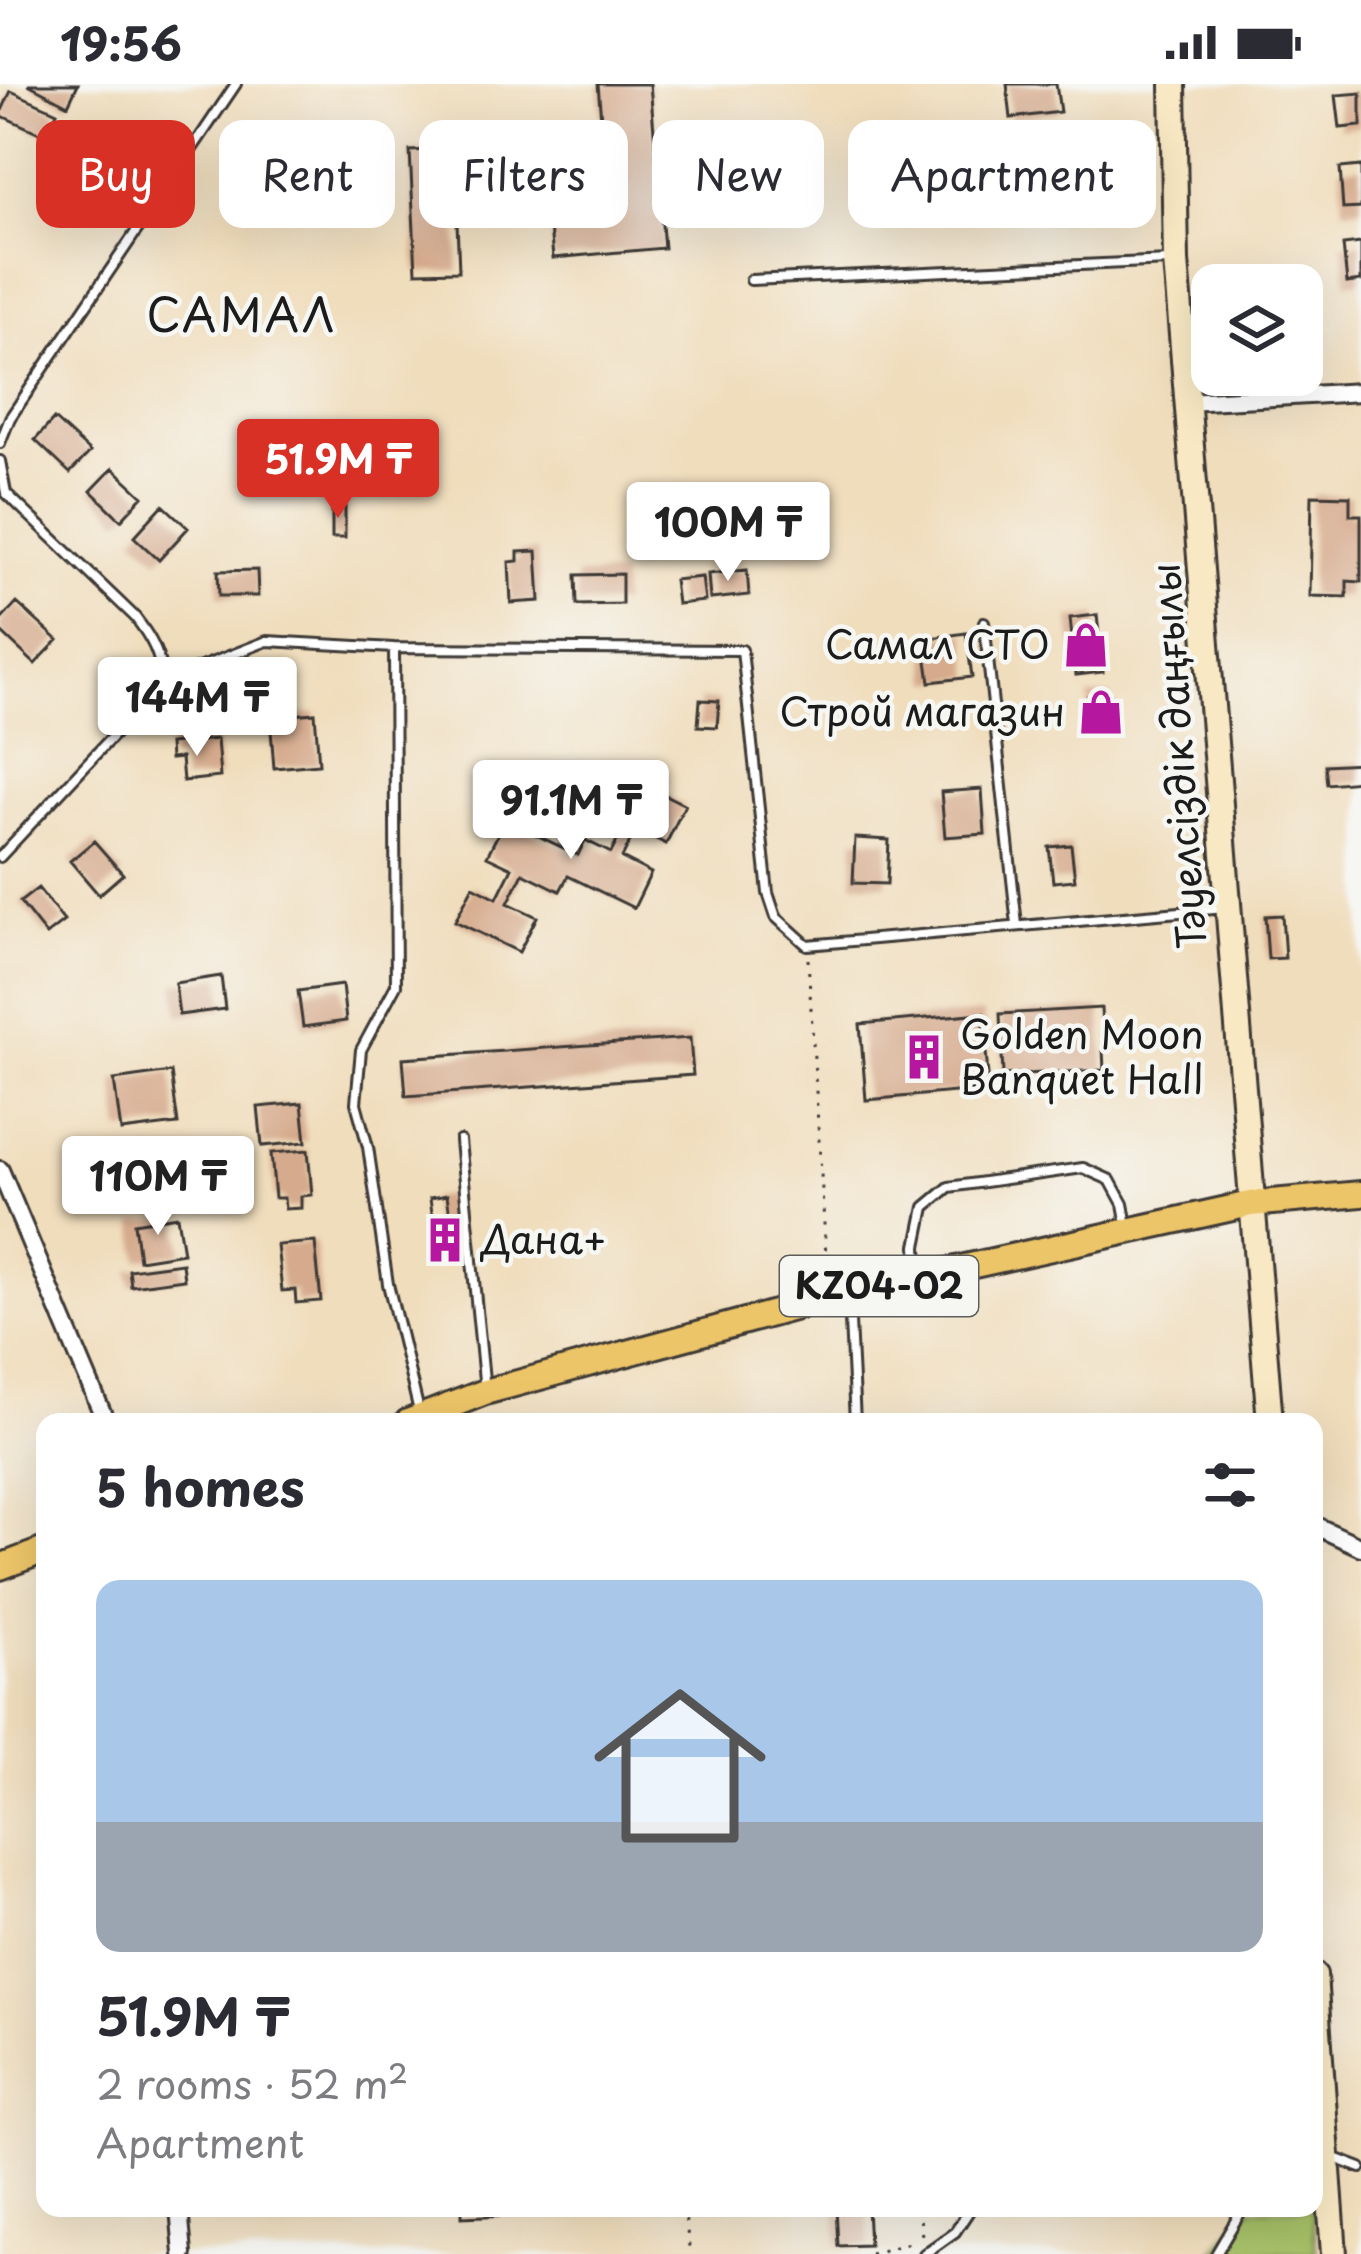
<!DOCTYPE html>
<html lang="en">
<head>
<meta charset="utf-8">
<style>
  body { margin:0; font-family:"Playpen Sans",sans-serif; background:#f2f2f3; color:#2b2b33; height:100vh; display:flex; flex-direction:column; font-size:45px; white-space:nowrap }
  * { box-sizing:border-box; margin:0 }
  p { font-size:39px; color:#7c7c81 }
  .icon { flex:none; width:66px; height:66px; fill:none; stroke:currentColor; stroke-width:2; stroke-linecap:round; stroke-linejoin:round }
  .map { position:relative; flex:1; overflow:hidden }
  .details { position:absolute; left:36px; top:1329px; width:1287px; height:804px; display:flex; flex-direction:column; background:#fff; border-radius:24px; box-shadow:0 12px 48px #0002 }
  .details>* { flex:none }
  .guide { position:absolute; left:36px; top:36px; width:1290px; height:108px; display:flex; gap:24px }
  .fabs { position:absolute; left:1191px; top:180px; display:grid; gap:24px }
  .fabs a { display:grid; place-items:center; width:132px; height:132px; border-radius:24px; background:#fff; box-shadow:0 12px 48px #0002; font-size:60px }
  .price { position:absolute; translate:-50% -102px; padding:0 27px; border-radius:12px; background:#fff; color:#222; font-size:39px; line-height:78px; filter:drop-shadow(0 3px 6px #0008) }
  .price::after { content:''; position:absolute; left:50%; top:72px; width:36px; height:27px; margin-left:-18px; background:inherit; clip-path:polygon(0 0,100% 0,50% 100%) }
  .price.current { background:#d93025; color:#fff }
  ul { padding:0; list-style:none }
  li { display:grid; align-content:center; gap:24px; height:636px; padding:0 60px }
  li span { display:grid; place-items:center; height:372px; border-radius:24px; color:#555 }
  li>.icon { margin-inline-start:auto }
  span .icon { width:216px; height:216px; fill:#fffc; stroke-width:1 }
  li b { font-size:51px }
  h2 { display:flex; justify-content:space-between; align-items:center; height:144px; padding:0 60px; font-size:51px }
  .chip { padding:0 42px; border-radius:24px; background:#fff; box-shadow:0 12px 48px #0002; font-size:42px; line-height:108px }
  .chip.current { background:#d93025; color:#fff }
  .status { display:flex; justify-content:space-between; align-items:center; height:84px; padding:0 60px; background:#fff; direction:ltr }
  .status svg { height:33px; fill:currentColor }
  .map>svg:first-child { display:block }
</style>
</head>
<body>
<div class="status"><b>19:56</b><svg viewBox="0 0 49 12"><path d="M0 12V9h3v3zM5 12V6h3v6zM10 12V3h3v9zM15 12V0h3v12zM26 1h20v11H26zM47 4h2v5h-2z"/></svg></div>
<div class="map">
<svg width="1361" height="2170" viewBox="0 0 1361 2170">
  <rect width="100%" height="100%" fill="#f6f6f2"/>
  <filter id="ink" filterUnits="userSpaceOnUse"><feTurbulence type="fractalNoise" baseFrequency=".00833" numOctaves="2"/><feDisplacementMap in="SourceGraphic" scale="24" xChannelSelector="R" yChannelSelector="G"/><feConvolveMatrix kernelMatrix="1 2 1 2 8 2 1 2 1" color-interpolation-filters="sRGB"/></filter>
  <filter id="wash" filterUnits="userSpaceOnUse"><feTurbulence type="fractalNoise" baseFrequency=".004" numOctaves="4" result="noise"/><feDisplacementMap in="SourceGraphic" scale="48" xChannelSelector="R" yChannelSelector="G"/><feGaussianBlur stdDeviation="2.7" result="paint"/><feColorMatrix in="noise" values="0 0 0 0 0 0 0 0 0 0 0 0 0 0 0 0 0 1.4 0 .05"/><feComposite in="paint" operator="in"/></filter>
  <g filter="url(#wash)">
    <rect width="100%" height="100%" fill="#f0ddbc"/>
    <!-- green -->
    <path fill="#a6c066" stroke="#616e41" stroke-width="3" d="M1249 2124H1313L1316 2170H1212Z"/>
    <g id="blocks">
      <!-- building -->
      <path fill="#d6aa8c" d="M28 0H78L68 21Z
        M598 0H650L664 164 553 174 548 121 608 116Z
        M1007 0H1056L1060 28 1011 34Z
        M11 7 57 28 46 52 0 31Z
        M1361 9V42L1340 44 1336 11Z
        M454 65 459 187 416 188 410 67Z
        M1361 82V124L1343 125 1340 84Z
        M1060 95 1065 138 1046 140 1040 97Z
        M1361 159V197L1347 199 1343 161Z
        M54 335 90 368 70 389 35 356Z
        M113 384 143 412 121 436 91 407Z
        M1312 411 1350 412V431H1361V498L1347 497V513L1310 512Z
        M163 421 188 444 159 476 134 453Z
        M332 421H345V454H332Z
        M537 467 540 517 511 519 509 478 518 477V468Z
        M257 486 258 512H219L218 487Z
        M747 486 749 511 710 515 708 490Z
        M622 490V520L577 521 576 491Z
        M702 493 705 517 677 520 674 496Z
        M17 519 58 556 35 580 0 547V537Z
        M1097 531 1103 588 1076 591 1070 534Z
        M966 549 972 593 930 598 924 555Z
        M1111 611 1113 643 1090 644 1088 612Z
        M700 616 719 617 717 643 698 642Z
        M315 629 319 680 274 684 270 633Z
        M217 655 220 693 183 697 181 674 170 675 169 660Z
        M1361 679V697L1327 700 1325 681Z
        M619 688 685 721 666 760 636 745 622 774 651 789 634 824 568 792 560 807 523 789 508 819 537 833 519 868 455 837 473 802 497 814 512 784 487 772 505 736 578 771 585 756 611 769 627 737 601 724Z
        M982 705 985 750 945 753 941 708Z
        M855 754 889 756 887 800 853 799Z
        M94 757 123 790 99 811 70 777Z
        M1071 761 1075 796 1053 798 1049 763Z
        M38 804 64 837 46 851 20 818Z
        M1282 831 1285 874 1268 875 1265 832Z
        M221 892 225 925 179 931 175 899Z
        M342 901 346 937 303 943 298 907Z
        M1101 924 1104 986 1003 991 1000 930Z
        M983 929 989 1005 866 1016 860 940Z
        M690 954 693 991 406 1012 403 974Z
        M171 988 178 1040 121 1047 114 996Z
        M302 1019 306 1058 262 1062 258 1023Z
        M308 1066 312 1111 301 1112V1124L285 1125 284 1114H275L271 1069Z
        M447 1111 456 1172 438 1175 430 1114Z
        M177 1132 183 1169 139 1176 134 1139Z
        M315 1158 321 1217 296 1219 295 1206 282 1207 277 1161Z
        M182 1179 184 1195 131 1202 129 1186Z
        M462 2124H508V2131L462 2133Z
        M836 2124H867L869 2161 838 2162Z"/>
    </g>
  </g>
  <g filter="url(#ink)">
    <use href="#blocks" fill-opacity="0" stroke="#3c3934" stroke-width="3"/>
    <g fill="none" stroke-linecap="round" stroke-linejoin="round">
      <!-- lane casing -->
      <g stroke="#3c3934" stroke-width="14">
        <path id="lane" d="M751 196 1169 177
          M0 359 10 334 236 0
          M0 377 6 409 135 533C152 555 160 570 163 598
          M984 538 1017 841
          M394 564 396 901 361 966 356 1019 368 1063 388 1200 419 1327
          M0 773 163 598 267 557 394 564 742 566 768 809 776 833 807 861 1225 824
          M460 1057 485 1306
          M918 1186 917 1162 925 1123 949 1103 1083 1084 1110 1096 1123 1120 1127 1141
          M849 1217 855 1338
          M1335 2074 1361 2084
          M924 2170 955 2148 971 2124
          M1216 2170 1243 2124"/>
      </g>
      <!-- street casing -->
      <g stroke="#3c3934" stroke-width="22">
        <path id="street" d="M1187 318 1361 308
          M0 1086 106 1338
          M1314 1441 1361 1463
          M179 2124 183 2170"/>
      </g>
      <!-- secondary casing -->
      <g stroke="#3c3934" stroke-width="30">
        <path id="secondary" d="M1173 0 1176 177 1270 1338
          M1314 1891 1334 2170"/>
      </g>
      <!-- primary casing -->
      <g stroke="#3c3934" stroke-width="30">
        <path id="primary" d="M408 1338 485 1308 848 1209 1250 1120 1361 1110
          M0 1483 45 1466"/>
      </g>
      <!-- path -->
      <path stroke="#3c3934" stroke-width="3" stroke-dasharray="3 9" stroke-linecap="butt" d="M808 875 827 1189
        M684 2124 690 2170
        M919 2124 922 2152
        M870 2170 916 2157"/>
      <!-- lane -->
      <use href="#lane" stroke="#fff" stroke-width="8"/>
      <!-- street -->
      <use href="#street" stroke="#fff" stroke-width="16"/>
      <!-- secondary -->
      <use href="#secondary" stroke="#f8e8c3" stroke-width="24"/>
      <!-- primary -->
      <use href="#primary" stroke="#edc569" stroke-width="24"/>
    </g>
  </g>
  <!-- icons -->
  <defs>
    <g id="shop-bare" transform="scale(3.6)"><path d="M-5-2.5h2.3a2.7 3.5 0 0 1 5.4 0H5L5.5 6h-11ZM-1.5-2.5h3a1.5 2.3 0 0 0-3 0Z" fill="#b5179e" stroke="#f6f6f2" stroke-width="2.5" paint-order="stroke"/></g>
    <g id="building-bare" transform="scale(3.6)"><path d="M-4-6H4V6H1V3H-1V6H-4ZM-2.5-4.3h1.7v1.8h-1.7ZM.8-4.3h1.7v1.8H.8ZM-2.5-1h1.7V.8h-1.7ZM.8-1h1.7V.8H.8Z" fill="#b5179e" stroke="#f6f6f2" stroke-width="2.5" paint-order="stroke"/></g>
  </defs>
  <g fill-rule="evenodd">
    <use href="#shop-bare" x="1086" y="561"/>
    <use href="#shop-bare" x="1101" y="628"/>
    <use href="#building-bare" x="924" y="973"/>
    <use href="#building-bare" x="445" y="1156"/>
  </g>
  <g text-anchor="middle" stroke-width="9" stroke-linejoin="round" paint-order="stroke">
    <!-- shield labels -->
    <rect fill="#f6f6f2" stroke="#5d5d5c" stroke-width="3" x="780" y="1172" width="198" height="60" rx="9"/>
    <g font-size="36" font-weight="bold" fill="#1c1c1c">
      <text x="879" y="1215">KZ04-02</text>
    </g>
    <!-- poi labels -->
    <g font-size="39" fill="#1c1c1c" stroke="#f6f6f2" text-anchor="end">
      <text x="1050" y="575">Самал СТО</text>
      <text x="1065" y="642">Строй магазин</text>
      <text x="960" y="965" text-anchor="start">Golden Moon<tspan x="960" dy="45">Banquet Hall</tspan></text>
      <text x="481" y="1170" text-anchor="start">Дана+</text>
    </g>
    <!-- street labels -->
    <g font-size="39" fill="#1c1c1c" stroke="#f6f6f2">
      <text transform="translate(1179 672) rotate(-94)" y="14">Тәуелсіздік даңғылы</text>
    </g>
    <!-- quarter labels -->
    <g font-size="45" letter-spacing="3" fill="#1c1c1c" stroke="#f6f6f2">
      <text x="242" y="248">САМАЛ</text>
    </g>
  </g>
</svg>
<div class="fabs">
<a><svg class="icon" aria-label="layers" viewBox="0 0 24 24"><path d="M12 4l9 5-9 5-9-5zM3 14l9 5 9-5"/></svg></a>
</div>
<b class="price current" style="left:338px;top:437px">51.9M ₸</b>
<b class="price" style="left:728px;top:500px">100M ₸</b>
<b class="price" style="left:197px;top:675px">144M ₸</b>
<b class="price" style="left:571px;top:778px">91.1M ₸</b>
<b class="price" style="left:158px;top:1154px">110M ₸</b>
<div class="guide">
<a class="chip current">Buy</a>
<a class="chip">Rent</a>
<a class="chip">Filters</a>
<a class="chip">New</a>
<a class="chip">Apartment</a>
</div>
<section class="details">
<h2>5 homes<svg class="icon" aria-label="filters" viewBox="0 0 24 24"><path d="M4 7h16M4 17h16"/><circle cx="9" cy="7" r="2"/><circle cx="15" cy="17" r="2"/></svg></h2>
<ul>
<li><span style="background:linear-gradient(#a9c7e8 65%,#9aa5b1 0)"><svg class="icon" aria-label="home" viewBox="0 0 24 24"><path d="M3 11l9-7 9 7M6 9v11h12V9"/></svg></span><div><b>51.9M ₸</b><p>2 rooms · 52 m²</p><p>Apartment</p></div></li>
</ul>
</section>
</div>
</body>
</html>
